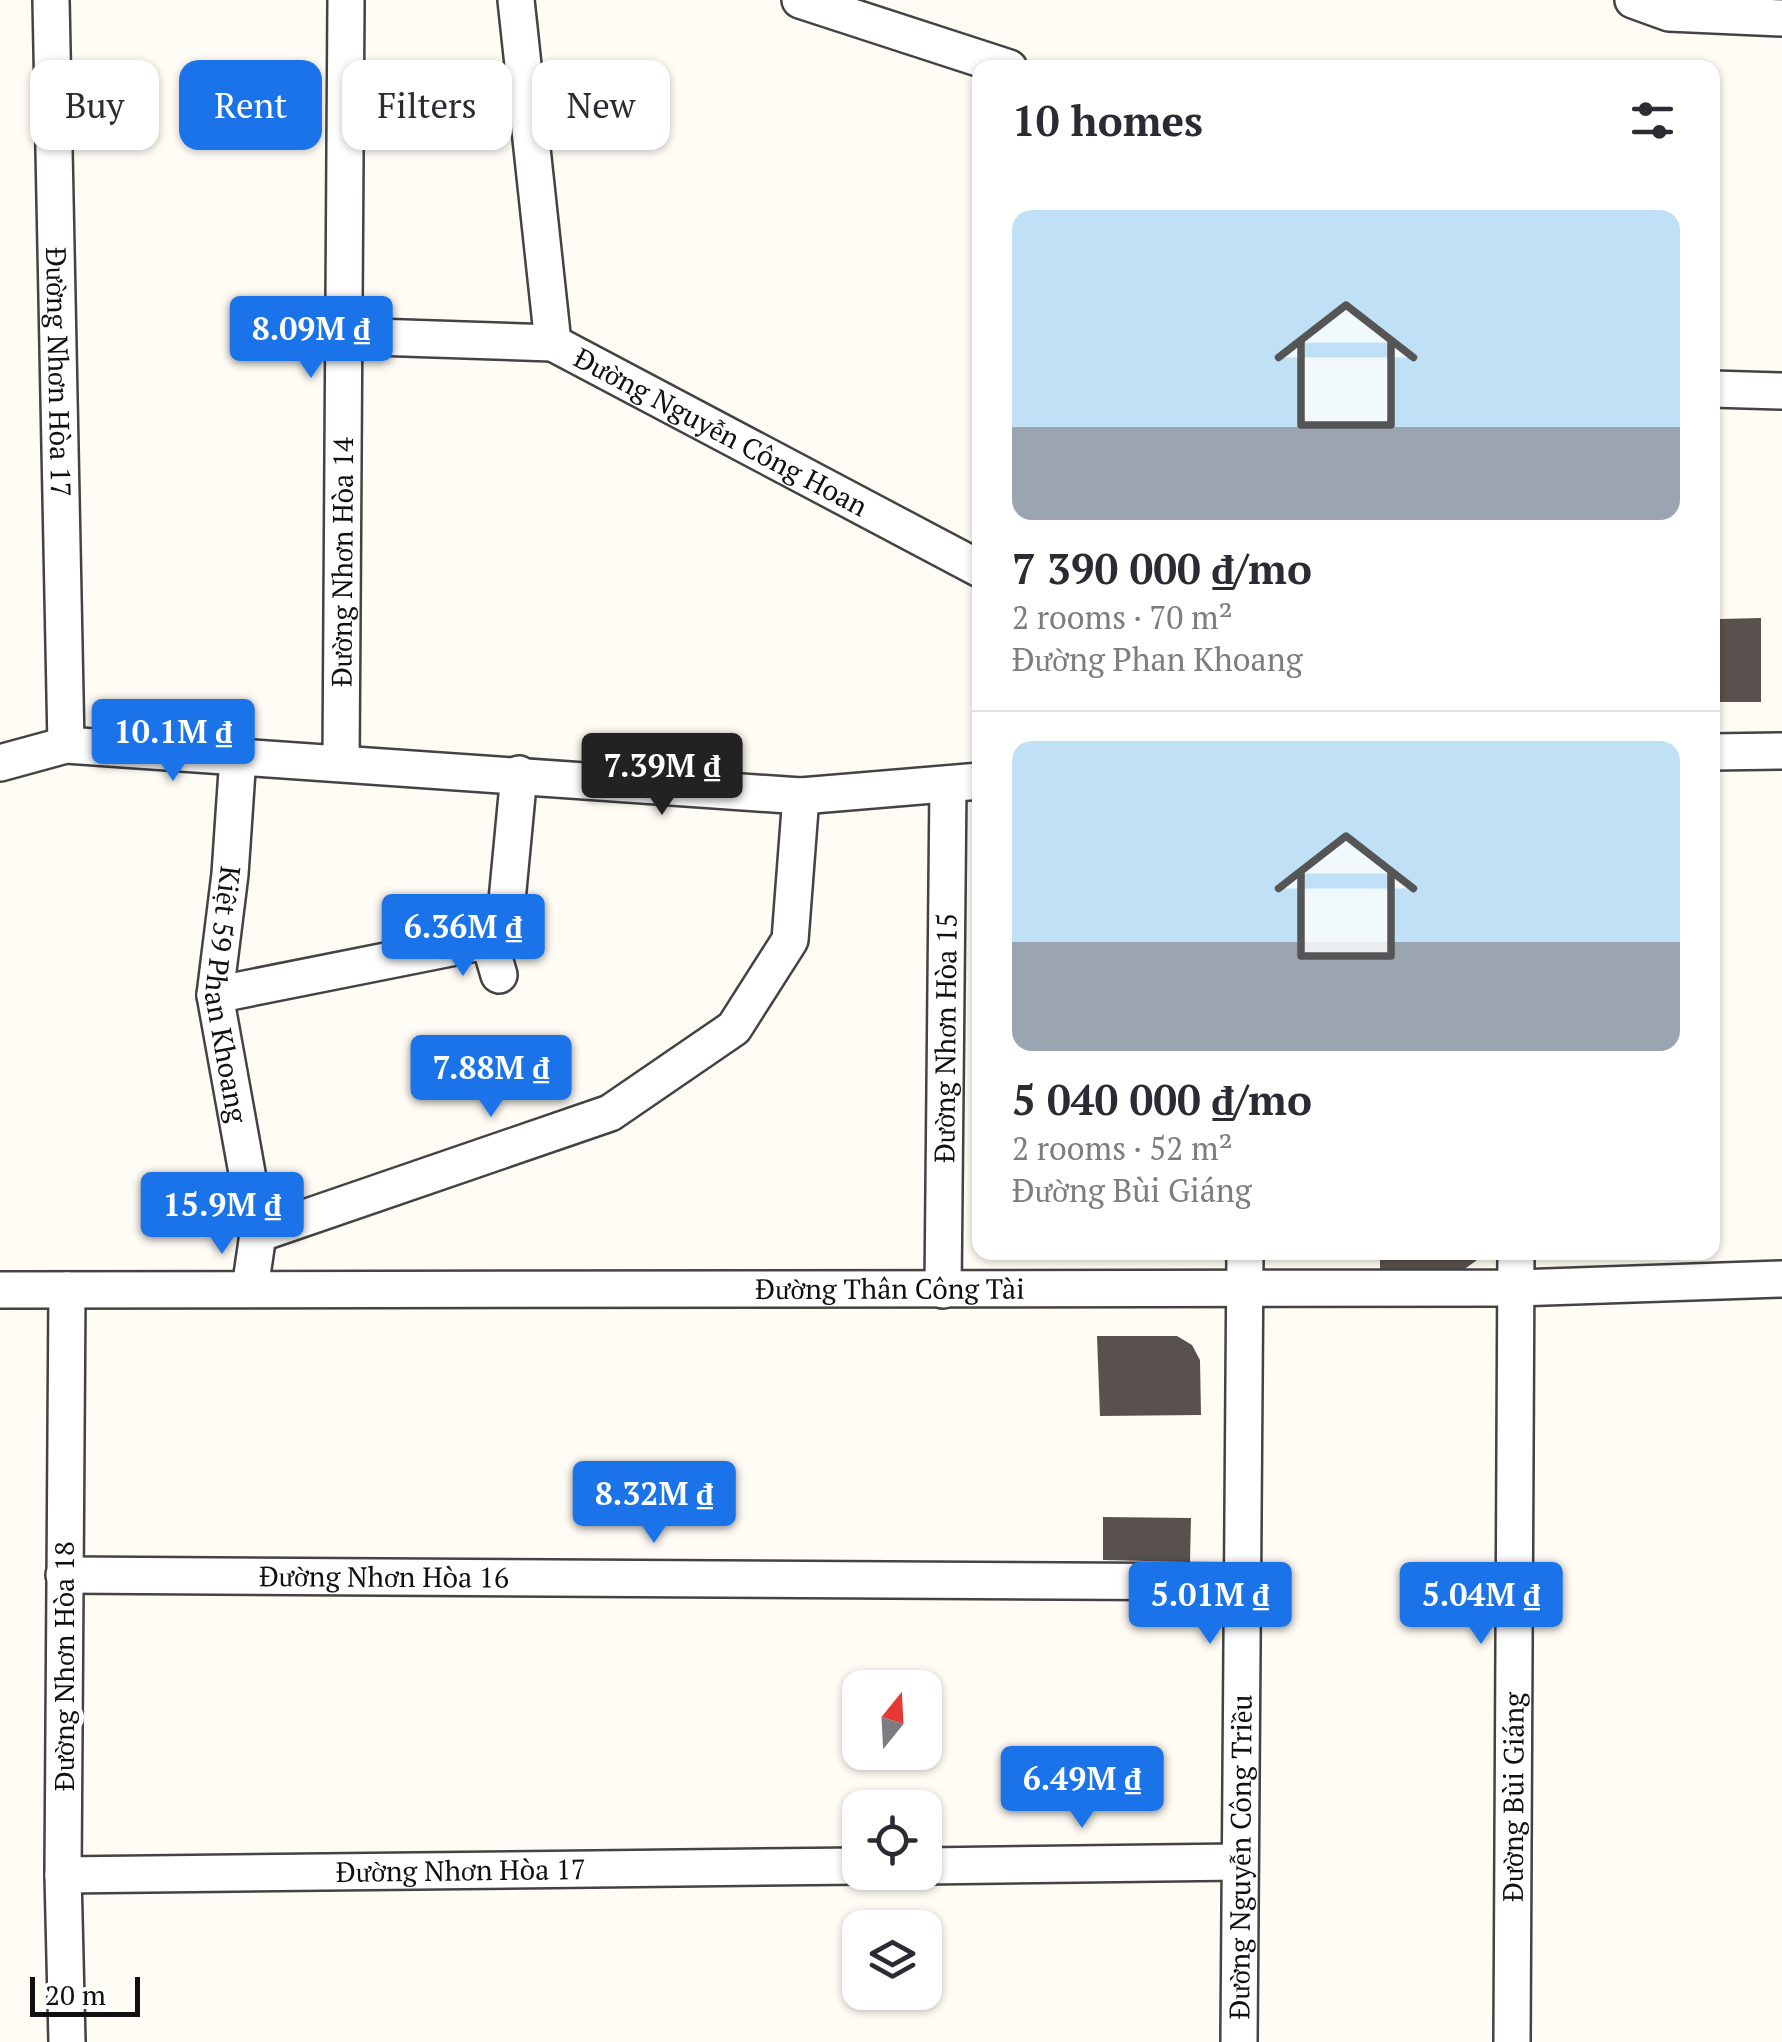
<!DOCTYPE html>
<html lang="en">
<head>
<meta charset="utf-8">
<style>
  body { margin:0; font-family:"PT Serif",serif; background:#f2f2f3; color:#2b2b33; height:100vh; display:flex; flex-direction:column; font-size:38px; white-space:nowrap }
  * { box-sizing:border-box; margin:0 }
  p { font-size:32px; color:#7c7c81 }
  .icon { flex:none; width:55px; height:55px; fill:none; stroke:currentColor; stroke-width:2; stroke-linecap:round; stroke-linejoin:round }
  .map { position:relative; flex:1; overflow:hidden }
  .sheet { position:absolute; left:972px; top:60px; width:748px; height:1200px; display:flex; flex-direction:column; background:#fff; border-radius:20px; box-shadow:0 2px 8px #0004 }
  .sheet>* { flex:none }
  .guide { position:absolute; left:30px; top:60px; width:792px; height:90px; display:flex; gap:20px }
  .needle { width:65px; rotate:18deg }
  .fabs { position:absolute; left:842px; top:1670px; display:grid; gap:20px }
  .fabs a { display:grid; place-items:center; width:100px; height:100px; border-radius:20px; background:#fff; box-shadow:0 2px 8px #0004; font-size:50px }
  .scale { position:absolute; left:30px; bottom:25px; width:110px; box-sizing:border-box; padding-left:10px; border:5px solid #101010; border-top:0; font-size:28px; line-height:35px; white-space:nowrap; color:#101010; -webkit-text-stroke:8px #fff; paint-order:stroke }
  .price { position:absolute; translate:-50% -85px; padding:0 22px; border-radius:10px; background:#1a73e8; color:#fff; font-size:32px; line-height:65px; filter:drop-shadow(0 2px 5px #0008) }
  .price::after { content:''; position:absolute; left:50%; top:60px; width:30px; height:22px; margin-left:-15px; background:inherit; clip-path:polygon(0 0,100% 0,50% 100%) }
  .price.current { background:#222; color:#fff }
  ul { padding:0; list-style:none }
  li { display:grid; align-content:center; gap:20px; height:530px; padding:0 40px }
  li+li { border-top:2px solid #e1e1e2 }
  li span { display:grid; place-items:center; height:310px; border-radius:20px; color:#555 }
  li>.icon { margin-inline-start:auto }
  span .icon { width:180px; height:180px; fill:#fffc; stroke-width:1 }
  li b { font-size:42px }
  h2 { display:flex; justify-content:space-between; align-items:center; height:120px; padding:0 40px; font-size:42px }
  .tag { padding:0 35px; border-radius:20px; background:#fff; box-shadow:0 2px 8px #0004; font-size:35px; line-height:90px }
  .tag.current { background:#1a73e8; color:#fff }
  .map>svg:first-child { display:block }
</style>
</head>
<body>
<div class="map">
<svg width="1782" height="2042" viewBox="0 0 1782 2042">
  <rect width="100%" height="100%" fill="#fefcf4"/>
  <!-- building -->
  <path fill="#58514d" d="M1761 618V702H1720V619Z
    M1380 1252H1481V1257L1458 1274 1380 1273Z
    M1097 1336H1177L1192 1345 1200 1360 1201 1415 1100 1416Z
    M1103 1517 1191 1518 1190 1562 1103 1560Z"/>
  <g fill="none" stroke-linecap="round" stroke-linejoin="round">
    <!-- minor casing -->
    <g stroke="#434343" stroke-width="40">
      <g id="minor">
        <path id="s1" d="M51 0 66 745"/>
        <path id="s2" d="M516 0 553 343 980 569"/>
        <path d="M800 0 1009 68"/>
        <path d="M1633 0 1669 13 1782 18"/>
        <path d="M344 336 553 343"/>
        <path d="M1712 389 1782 391"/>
        <path d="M1712 752 1782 751"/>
        <path id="s3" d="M238 756 230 874 215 995 258 1234 250 1289"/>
        <path id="s4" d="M341 762 346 0"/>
        <path d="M0 763 66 745 801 796 980 781"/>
        <path d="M489 941 499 975"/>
        <path d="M215 995 491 940 506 911 519 774"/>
        <path d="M258 1234 610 1113 734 1028 790 940 801 796"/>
        <path id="s5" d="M0 1290 1515 1288 1782 1279"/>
        <path d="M67 1290 63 1875 67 2042"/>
        <path id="s6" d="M943 1290 948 784"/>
        <path id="s7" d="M64 1575 1244 1582"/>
        <path d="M925 1866 1239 1862"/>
        <path id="s8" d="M63 1875 860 1866"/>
        <path id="s9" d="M1239 2042 1245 1252"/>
        <path id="s10" d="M1512 2042 1516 1252"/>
      </g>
    </g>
    <!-- minor -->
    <use href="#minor" stroke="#fff" stroke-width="35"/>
  </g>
  <g text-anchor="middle" stroke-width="10" stroke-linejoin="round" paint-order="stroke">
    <!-- street labels -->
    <g font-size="28" fill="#101010" stroke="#fff">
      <text dy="10" stroke="none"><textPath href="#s1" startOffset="372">Đường Nhơn Hòa 17</textPath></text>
      <text dy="10" stroke="none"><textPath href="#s2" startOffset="535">Đường Nguyễn Công Hoan</textPath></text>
      <text dy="10" stroke="none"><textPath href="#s4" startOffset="200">Đường Nhơn Hòa 14</textPath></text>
      <text dy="10" stroke="none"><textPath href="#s3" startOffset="240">Kiệt 59 Phan Khoang</textPath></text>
      <text dy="10" stroke="none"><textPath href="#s6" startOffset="252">Đường Nhơn Hòa 15</textPath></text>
      <text dy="10" stroke="none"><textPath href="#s5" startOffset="890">Đường Thân Công Tài</textPath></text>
      <text dy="10" stroke="none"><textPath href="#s7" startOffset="320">Đường Nhơn Hòa 16</textPath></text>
      <text transform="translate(64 1666) rotate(-90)" y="10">Đường Nhơn Hòa 18</text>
      <text dy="10" stroke="none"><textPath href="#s10" startOffset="245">Đường Bùi Giáng</textPath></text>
      <text dy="10" stroke="none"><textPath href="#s9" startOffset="185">Đường Nguyễn Công Triều</textPath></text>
      <text dy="10" stroke="none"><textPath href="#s8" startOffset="398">Đường Nhơn Hòa 17</textPath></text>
    </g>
  </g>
</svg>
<div class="fabs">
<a><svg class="needle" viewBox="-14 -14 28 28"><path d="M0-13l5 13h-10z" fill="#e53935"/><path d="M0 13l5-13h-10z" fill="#7c7c81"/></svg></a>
<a><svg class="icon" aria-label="locate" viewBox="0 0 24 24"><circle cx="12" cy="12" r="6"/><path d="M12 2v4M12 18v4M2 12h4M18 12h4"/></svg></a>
<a><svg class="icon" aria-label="layers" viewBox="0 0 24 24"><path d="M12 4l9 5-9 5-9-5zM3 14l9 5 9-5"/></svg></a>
</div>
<div class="scale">20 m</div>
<b class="price" style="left:311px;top:381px">8.09M ₫</b>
<b class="price" style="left:173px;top:784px">10.1M ₫</b>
<b class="price current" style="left:662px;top:818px">7.39M ₫</b>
<b class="price" style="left:463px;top:979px">6.36M ₫</b>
<b class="price" style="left:491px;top:1120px">7.88M ₫</b>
<b class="price" style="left:222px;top:1257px">15.9M ₫</b>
<b class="price" style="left:654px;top:1546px">8.32M ₫</b>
<b class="price" style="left:1210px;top:1647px">5.01M ₫</b>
<b class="price" style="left:1481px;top:1647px">5.04M ₫</b>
<b class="price" style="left:1082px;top:1831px">6.49M ₫</b>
<div class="guide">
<a class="tag">Buy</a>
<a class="tag current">Rent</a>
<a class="tag">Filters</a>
<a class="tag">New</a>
</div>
<section class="sheet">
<h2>10 homes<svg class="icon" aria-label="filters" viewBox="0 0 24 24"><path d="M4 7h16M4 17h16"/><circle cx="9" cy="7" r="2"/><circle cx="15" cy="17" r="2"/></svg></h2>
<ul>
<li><span style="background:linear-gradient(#bfe0f5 70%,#9aa5b1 0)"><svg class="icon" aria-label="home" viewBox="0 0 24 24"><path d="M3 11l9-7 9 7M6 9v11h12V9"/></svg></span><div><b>7 390 000 ₫/mo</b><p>2 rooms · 70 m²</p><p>Đường Phan Khoang</p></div></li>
<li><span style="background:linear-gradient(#bfe0f5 65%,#9aa5b1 0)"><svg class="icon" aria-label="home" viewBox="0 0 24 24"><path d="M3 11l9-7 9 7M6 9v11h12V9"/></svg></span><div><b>5 040 000 ₫/mo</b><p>2 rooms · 52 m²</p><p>Đường Bùi Giáng</p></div></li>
</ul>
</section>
</div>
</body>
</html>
